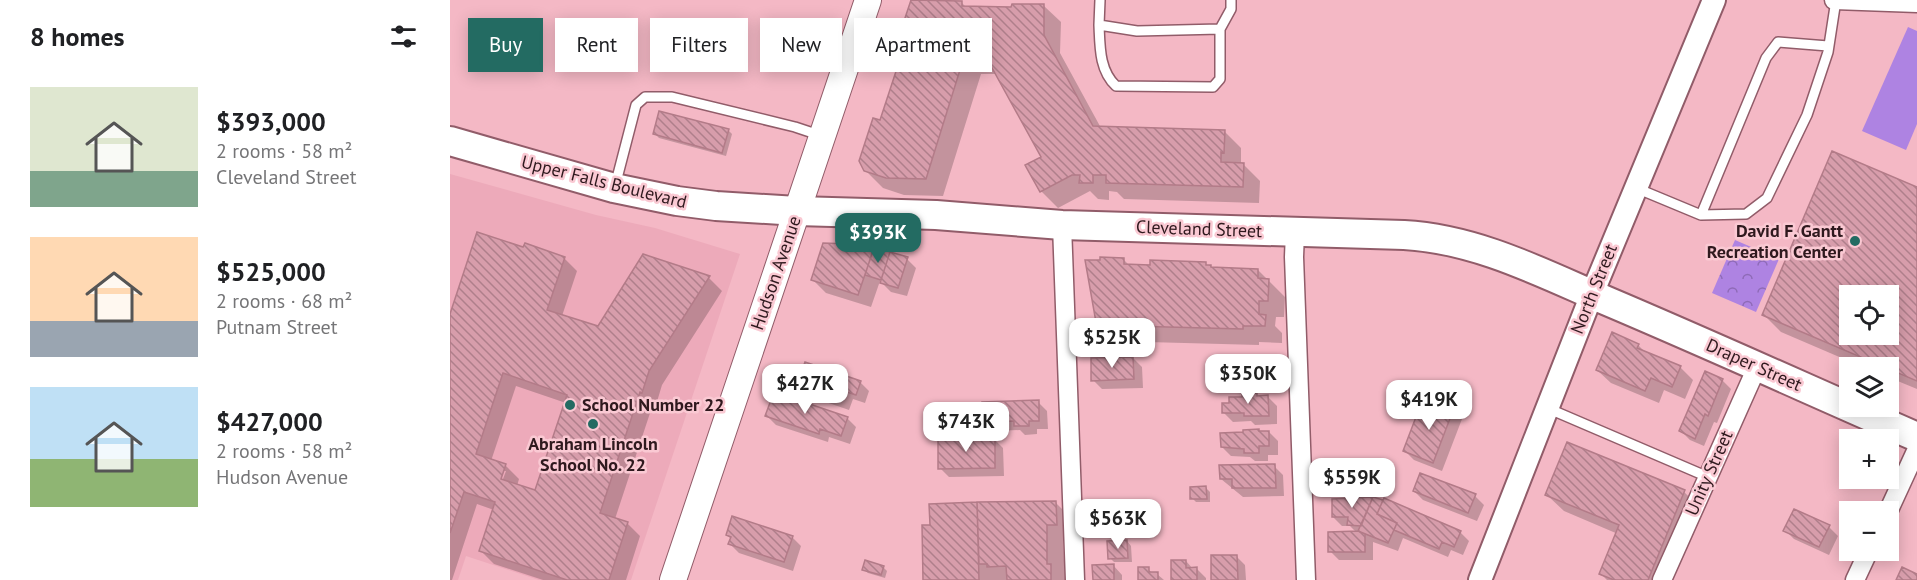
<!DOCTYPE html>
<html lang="en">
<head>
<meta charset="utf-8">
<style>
  body { margin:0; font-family:"PT Sans",sans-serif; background:#f2f2f2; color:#202124; height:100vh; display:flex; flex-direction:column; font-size:22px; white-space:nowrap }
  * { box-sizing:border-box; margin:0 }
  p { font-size:20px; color:#757577 }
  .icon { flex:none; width:33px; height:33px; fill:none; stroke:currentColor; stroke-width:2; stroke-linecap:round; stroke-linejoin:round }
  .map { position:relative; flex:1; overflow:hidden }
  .sheet { display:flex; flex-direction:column; background:#fff; width:450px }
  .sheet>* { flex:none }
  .guide { position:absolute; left:18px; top:18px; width:570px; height:54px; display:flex; gap:12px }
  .controls { position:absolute; left:1389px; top:285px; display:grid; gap:12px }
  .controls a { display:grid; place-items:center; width:60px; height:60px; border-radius:0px; background:#fff; box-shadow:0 3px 15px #0003; font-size:30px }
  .price { position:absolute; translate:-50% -51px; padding:0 14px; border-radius:12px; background:#fff; color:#222; font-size:20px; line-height:39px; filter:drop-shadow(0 2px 3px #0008) }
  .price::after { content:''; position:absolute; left:50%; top:36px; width:18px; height:14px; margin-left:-9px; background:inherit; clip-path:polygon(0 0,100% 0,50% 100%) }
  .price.on { background:#236b62; color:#fff }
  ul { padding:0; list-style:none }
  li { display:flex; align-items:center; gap:18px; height:150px; padding:0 30px }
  li span { display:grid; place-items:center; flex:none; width:168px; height:120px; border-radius:0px; color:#555 }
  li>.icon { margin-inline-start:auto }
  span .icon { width:72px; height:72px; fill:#fffc; stroke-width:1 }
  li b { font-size:26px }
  h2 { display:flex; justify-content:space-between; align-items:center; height:72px; padding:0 30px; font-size:26px }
  .tag { padding:0 21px; border-radius:0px; background:#fff; box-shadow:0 3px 15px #0003; font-size:21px; line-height:54px }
  .tag.on { background:#236b62; color:#fff }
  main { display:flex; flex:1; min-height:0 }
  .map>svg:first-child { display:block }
</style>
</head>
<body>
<main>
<section class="sheet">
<h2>8 homes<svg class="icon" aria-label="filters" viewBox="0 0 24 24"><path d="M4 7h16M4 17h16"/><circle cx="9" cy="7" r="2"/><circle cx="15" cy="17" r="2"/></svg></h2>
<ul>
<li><span style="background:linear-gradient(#dfe7d0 70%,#7fa58c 0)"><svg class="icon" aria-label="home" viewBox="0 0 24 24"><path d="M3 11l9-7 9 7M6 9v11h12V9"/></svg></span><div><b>$393,000</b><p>2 rooms · 58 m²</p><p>Cleveland Street</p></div></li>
<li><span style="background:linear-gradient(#ffd9b3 70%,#9aa5b1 0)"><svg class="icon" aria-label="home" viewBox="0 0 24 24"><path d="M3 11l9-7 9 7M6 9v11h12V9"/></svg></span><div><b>$525,000</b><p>2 rooms · 68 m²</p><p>Putnam Street</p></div></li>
<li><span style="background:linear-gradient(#bfe0f5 60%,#8fb573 0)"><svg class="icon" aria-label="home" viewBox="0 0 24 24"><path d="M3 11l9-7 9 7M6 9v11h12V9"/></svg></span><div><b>$427,000</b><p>2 rooms · 58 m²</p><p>Hudson Avenue</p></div></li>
</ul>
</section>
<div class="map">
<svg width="1467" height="580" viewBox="0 0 1467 580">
  <defs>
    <pattern id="park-crowns" width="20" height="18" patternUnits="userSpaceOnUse" patternTransform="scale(1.5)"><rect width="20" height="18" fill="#ae83e2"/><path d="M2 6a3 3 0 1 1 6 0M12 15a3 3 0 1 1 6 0" fill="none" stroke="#8e6ab7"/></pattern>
    <pattern id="building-back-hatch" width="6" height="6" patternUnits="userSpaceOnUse" patternTransform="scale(1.5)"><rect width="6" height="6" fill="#d79dab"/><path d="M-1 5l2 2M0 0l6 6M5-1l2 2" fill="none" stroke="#af7f8b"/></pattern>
  </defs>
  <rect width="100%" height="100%" fill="#f4b8c5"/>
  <!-- built -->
  <path fill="#edaaba" d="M0 174 146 215 205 228 290 254 181 580H89L16 556 8 580H0Z"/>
  <!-- park -->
  <path fill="url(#park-crowns)" d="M1285 240 1329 259 1306 312 1262 293Z"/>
  <!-- pitch -->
  <path fill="#ae83e2" d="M1458 27 1467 31V124L1456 150 1412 131Z"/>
  <!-- shadow -->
  <path fill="#0003" fill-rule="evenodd" d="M511 2 517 8 563 9 594 6 611 22 610 53 651 128 774 131 791 148V164H793L810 181 809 203 674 199 667 192 659 191V200L648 199 640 191 608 208 591 191 593 157 547 74H531L493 196 454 195 433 188 416 171 453 54 447 47Z
    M278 130 282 134 276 156 209 138 205 134Z
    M1467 188V389L1438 377V368H1415L1331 332 1314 315ZM1400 296H1438V334H1400Z
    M424 246 428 250 457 259 466 268 457 296 441 292 430 281 421 307 376 293 362 279Z
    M74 249 114 258 127 271 112 316 148 328 194 256 259 278 272 291 212 385 206 405 203 404 165 519 177 523 190 536 176 580H93L44 564 30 550 44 510 27 504 2 580H0V318ZM66 386 116 403 86 492 67 486 69 479 56 466 41 461ZM52 471H56L50 487 48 486Z
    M674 260 680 266 755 264 762 269 808 270 835 297 834 317H826L825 326 832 333V343L809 342V345L697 342 696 345 666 344 649 327Z
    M1163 334 1188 345 1196 353 1230 367 1243 380 1235 399 1214 390 1209 403 1161 383 1147 370Z
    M683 358 692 367 693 388 652 389 643 380Z
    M803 359 812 368V383H774L765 374Z
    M1272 380 1281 389 1267 423 1264 422 1254 446 1240 440 1231 431Z
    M350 381 410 382 419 391 415 403 403 399 399 410 370 400Z
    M807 395 809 397H818L827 406V424L805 425 801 421 783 422 774 413 793 399Z
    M588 402 597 411 598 429H587V434L575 435 570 430 543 431 534 422Z
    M1003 410 1012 419 992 471 964 460 955 451Z
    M317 416 397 418 406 427 400 444 379 437 378 442 326 425Z
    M819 432 828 441V455H818V461H805L800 457 781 456 772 447Z
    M544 439 553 448 554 476 499 477 490 468Z
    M824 466 833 475 834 496 793 497 771 479Z
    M921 467 930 476 931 493 888 495 879 486Z
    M756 488 760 492V502H746L742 498Z
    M964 491 1025 496 1034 505 1027 521 973 500Z
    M1234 492 1251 508 1221 580H1157L1151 574 1168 534 1114 511 1097 495Z
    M923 499 1010 532 1019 541 1013 555 1001 550 998 557 953 538 948 551 923 542V560H889L880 551 907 533 900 526H892L883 517Z
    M606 503 622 519 623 541H613L615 580H474L481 526V505Z
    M1379 527 1388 536 1379 555 1344 539 1335 530Z
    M277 535 342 537 351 546 343 571 289 553 280 544 281 539Z
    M677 541 681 546 682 562H664L660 558Z
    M786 556 795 565 796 580H763Z
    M736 561 743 569H747L756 578V580H723Z
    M663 565 672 575V580H644Z
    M433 567 437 571 435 578 418 573 413 569Z
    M698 569 703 574H707L714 580H690Z"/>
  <!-- building -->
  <path fill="url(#building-back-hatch)" stroke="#b37b88" stroke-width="1.5" fill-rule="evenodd" d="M461 0 512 1V6L561 7 562 4H594V35L643 126 775 130 774 153 771 152V162L794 163 793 187 656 183V175H643V183H629L630 175H622L590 192 575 165 591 157 536 57H514L476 179 436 178 414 171 409 161 423 118 430 120 453 50 445 48Z
    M209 111 279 129 272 153 203 134Z
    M1382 151 1467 187V381L1312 315ZM1400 296H1438V334H1400Z
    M27 232 73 247 75 243 115 257 97 310 148 326 193 254 260 276 199 371 192 393 190 392 150 513 178 522 159 580H117L29 551 45 502 14 492 0 533V314ZM53 373 117 395 85 490 51 479 56 464 26 454Z
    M373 243 425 245 408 295 361 280Z
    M424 247 440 252 431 280 415 275Z
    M440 252 458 257 448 288 430 283Z
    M650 257 674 258V264L700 265V260L756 262V265H761V267L808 269V278L819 279 818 301H809V314L816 315 815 326H793V329L680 326V329L647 328 635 260H650Z
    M1162 332 1189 344 1187 348 1231 366 1222 387 1201 378 1195 391 1146 370Z
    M683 357 684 379 641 381V358Z
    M763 357H803L804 374 764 375Z
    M355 362 411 381 406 395 394 391 390 401 360 391 361 386 348 382Z
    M1255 371 1273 379 1258 416 1255 414 1245 439 1229 431Z
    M324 392 398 417 391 436 370 429 369 434 315 416Z
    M807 393V396L818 395 819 416H794V413H772V403H779V397H792V394Z
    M981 399 1004 408 983 463 953 451 969 409 976 412Z
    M589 400V421H579V426H564V421L533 422 532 402Z
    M809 429V431H819V446H809V453H794V449L771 447 770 433 793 432V430Z
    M545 437V468L488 469V438Z
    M1117 442 1235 490 1198 580H1164L1149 574 1169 525 1095 495Z
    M825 464 826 488H782V479H770L769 465Z
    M922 465 923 485 877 487 876 468Z
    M970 473 1026 494 1018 513 963 491Z
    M756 486 757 499H740V487Z
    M923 497 933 500 927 514 947 523 938 543 908 531Z
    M923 497 911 526 897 525 898 517H882V499Z
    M934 498 1011 531 1004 547 992 542 989 549 944 530 947 523 927 514Z
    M606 501 607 525H597V564H601V580H557L556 566 537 567V564H529L527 502Z
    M527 502 529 580H473L472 525H480L479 504Z
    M1344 509 1380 525 1369 547 1333 531Z
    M282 516 343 536 334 562 278 544 281 537 276 535Z
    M908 531 915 534V552H878V532Z
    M677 540 678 558 658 559 657 541Z
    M761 555H787L788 580H761Z
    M415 560 434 566 431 575 412 570Z
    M721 560H736V568L747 567V580H721Z
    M664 564V580H643L642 565Z
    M688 567H699V572H708V580H688Z
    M1452 567 1467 574V580H1446Z"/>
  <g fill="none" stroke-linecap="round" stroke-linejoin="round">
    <!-- service casing -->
    <g stroke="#915c69" stroke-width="12">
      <path id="service" d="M650 0 649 25 687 31 770 29 781 9V0
        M649 25C650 46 649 70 666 86L763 87 770 79V29
        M165 186 186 105 195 97H222L345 127 372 136
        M1186 188 1251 215 1296 214 1317 198 1357 115 1378 52 1386 0
        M1251 215 1316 58 1328 42 1378 46
        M1097 408 1258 477"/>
    </g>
    <!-- minor casing -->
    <g stroke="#915c69" stroke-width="21">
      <path id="minor" d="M1384 0 1467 3
        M612 225 625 580
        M845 232 844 257 856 580
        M1438 512 1467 449
        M1212 580 1307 367
        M1405 580 1419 550"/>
    </g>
    <!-- tertiary casing -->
    <g stroke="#915c69" stroke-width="26">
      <path id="tertiary" d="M1030 580 1142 294 1264 0"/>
    </g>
    <!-- secondary casing -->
    <g stroke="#915c69" stroke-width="28">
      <path id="secondary" d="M223 580 418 0"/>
    </g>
    <!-- primary casing -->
    <g stroke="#915c69" stroke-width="32">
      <path id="primary" d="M0 141 164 188 227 201 266 206 347 211 486 215 612 225 954 235C1027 239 1092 273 1157 301 1261 345 1364 392 1467 437"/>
    </g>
    <!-- service -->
    <use href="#service" stroke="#fff" stroke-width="9"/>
    <!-- minor -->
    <use href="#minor" stroke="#fff" stroke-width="18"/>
    <!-- tertiary -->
    <use href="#tertiary" stroke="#fff" stroke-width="22"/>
    <!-- secondary -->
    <use href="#secondary" stroke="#fff" stroke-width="26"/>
    <!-- primary -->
    <use href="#primary" stroke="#fff" stroke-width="28"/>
  </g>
  <!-- markers -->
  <g fill="#236b62" stroke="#fac9d3" stroke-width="2">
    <circle cx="1405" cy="241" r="6"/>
    <circle cx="120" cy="405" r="6"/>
    <circle cx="143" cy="424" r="6"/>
  </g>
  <g text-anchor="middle" stroke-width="5" stroke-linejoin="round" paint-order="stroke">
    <!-- street labels -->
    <g font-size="18" fill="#2f191e" stroke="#fac9d3">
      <text transform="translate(154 182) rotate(14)" y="6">Upper Falls Boulevard</text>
      <text transform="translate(749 229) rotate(2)" y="6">Cleveland Street</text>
      <text transform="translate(326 273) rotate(-71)" y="6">Hudson Avenue</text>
      <text transform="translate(1144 289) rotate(-68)" y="6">North Street</text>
      <text transform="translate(1304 365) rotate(24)" y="6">Draper Street</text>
      <text transform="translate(1259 473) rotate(-66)" y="6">Unity Street</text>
    </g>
    <!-- poi labels -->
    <g font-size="18" font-weight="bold" fill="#2f191e" stroke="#fac9d3" text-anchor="end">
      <text x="1393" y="237">David F. Gantt<tspan x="1393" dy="21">Recreation Center</tspan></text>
      <text x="132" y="411" text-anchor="start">School Number 22</text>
      <text x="143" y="450" text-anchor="middle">Abraham Lincoln<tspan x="143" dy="21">School No. 22</tspan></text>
    </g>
  </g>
</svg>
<div class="controls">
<a><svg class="icon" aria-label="locate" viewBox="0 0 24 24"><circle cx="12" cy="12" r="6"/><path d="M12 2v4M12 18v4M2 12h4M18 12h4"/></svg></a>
<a><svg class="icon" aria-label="layers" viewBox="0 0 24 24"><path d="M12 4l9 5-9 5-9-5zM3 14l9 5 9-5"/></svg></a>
<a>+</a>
<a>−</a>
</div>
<b class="price on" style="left:428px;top:264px">$393K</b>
<b class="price" style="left:662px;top:369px">$525K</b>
<b class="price" style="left:798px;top:405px">$350K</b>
<b class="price" style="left:355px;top:415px">$427K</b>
<b class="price" style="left:979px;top:431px">$419K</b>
<b class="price" style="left:516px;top:453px">$743K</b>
<b class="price" style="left:902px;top:509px">$559K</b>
<b class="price" style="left:668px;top:550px">$563K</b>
<div class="guide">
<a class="tag on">Buy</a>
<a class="tag">Rent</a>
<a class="tag">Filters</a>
<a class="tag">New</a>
<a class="tag">Apartment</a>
</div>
</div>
</main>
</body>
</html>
